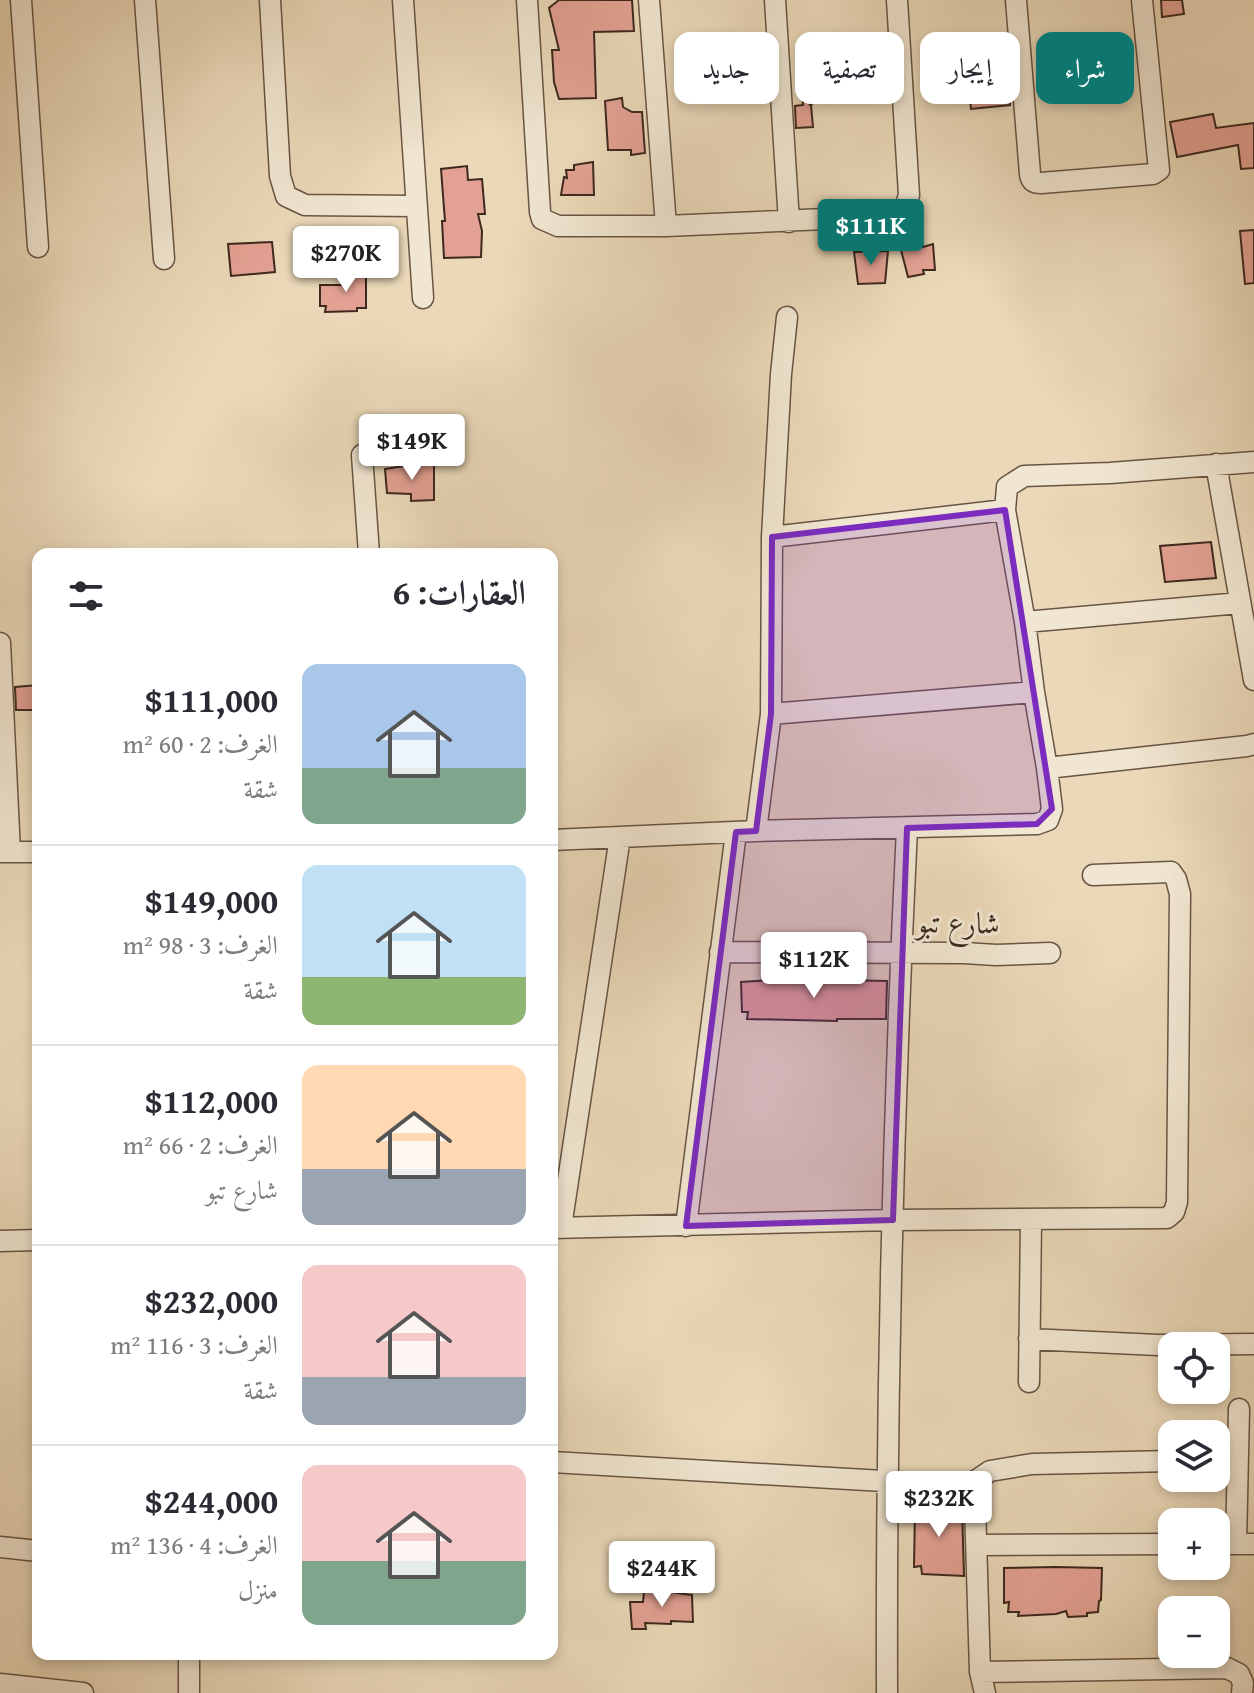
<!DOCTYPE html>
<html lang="ar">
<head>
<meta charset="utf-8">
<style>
  body { margin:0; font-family:"Gentium Book Plus",Amiri,serif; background:#f2f2f3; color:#2b2b33; direction:rtl; height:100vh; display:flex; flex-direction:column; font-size:30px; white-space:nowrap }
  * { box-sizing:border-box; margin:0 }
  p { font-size:26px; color:#7c7c81 }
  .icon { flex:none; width:44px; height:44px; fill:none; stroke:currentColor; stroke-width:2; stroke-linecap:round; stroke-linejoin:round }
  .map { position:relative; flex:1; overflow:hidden; direction:ltr }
  .panel { position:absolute; left:32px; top:548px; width:526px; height:1112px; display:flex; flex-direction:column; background:#fff; border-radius:16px; box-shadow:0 4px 12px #0003; direction:rtl }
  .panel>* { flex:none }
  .guide { position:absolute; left:582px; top:32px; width:552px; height:72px; direction:rtl; display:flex; gap:16px }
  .tools { position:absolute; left:1158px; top:1332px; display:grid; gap:16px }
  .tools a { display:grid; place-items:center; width:72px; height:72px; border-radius:16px; background:#fff; box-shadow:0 4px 12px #0003; font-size:40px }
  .price { position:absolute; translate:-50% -68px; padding:0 18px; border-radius:8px; background:#fff; color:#222; font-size:26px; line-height:52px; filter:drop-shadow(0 2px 4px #0008) }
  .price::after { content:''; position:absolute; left:50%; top:48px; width:24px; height:18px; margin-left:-12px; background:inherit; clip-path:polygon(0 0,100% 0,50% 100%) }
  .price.current { background:#0f766e; color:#fff }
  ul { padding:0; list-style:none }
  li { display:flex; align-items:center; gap:24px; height:200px; padding:0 32px }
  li+li { border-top:2px solid #e1e1e2 }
  li span { display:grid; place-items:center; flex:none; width:224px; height:160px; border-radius:16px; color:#555 }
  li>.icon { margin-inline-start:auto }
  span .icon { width:96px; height:96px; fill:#fffc; stroke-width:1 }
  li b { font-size:34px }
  h2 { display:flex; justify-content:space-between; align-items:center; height:96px; padding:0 32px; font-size:34px }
  .chip { padding:0 28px; border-radius:16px; background:#fff; box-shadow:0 4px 12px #0003; font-size:28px; line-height:72px }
  .chip.current { background:#0f766e; color:#fff }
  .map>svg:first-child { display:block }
</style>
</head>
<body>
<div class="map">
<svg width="1254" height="1693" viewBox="0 0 1254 1693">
  <rect width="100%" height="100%" fill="#ead8b8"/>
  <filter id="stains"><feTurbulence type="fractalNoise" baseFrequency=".0025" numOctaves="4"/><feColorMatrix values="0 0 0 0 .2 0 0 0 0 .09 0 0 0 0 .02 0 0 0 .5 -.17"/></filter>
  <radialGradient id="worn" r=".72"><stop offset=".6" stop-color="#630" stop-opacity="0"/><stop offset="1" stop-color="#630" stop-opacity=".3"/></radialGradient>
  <!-- building -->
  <path fill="#e3a193" stroke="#3d291e" stroke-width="2" d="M559 0H632L634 31 594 32 596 98 559 99 554 82 552 50H559L549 8Z
    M1161 0H1182L1184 14 1162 17Z
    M868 44V50L887 49 888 67H885L888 78 878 95 868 88 862 95 848 86 834 98 831 95 809 105H811L813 127 796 128 795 106 803 105 799 57 809 50 828 51Z
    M1008 66 1010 105 971 109 967 72 980 70 981 72Z
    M622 98 623 107 632 112H642L645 153 631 155V150H608L605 101Z
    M1213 114 1216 128 1254 123V168L1241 169 1238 145 1177 157 1170 122Z
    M593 162 594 195H561L564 177 567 178 566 170H574V165Z
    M467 166 468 180 482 179 485 214H478L482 231 481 257 444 258 442 221H445L441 169Z
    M301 230H359L358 257 303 256Z
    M1254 230V283L1245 284 1240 231Z
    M920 234 923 247 933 244 935 270H923L924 274 908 277 899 242 909 239V235Z
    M272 242 275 272 231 276 228 244Z
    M888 251 885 283 858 284 854 252Z
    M349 270H366V308H357V311L325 312 326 306H320V285H348Z
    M410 465H434V500L411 501V494L387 493 385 469Z
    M1211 542 1216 578 1165 582 1160 546Z
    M38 685V710H16L15 687Z
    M791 979 887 981 886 1019H837V1021L747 1019 748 1012H742L741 982Z
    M922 1501 959 1502 962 1508 964 1576 922 1574 921 1566 914 1567 915 1509 922 1508Z
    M1055 1567 1102 1568 1101 1600 1099 1601 1098 1612 1087 1613V1616L1068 1617 1066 1611 1056 1614 1018 1616 1019 1612H1008L1009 1602 1004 1603V1568Z
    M644 1592H671L692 1595 693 1622 671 1621V1624L645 1623 646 1629H632L630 1602H643Z"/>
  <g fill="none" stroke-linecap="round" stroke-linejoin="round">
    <!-- minor casing -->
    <g stroke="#685544" stroke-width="23">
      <path id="minor" d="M21 0 38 247
        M145 0 164 259
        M270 0 280 176 286 196 305 205 416 206
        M403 0 423 298
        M527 0 540 212 542 219 558 226H666L893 216C903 212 906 206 909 195L897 0
        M649 0 666 226
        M775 0 789 222
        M1016 0 1030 174C1031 181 1034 183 1041 183L1153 174 1159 170 1142 0
        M362 455 369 554
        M1216 464 1254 680
        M772 537 1005 510
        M1025 622 1240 603
        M0 643 10 852
        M771 714 1034 692
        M1047 768 1247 746 1254 744
        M756 831 771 714 772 537 781 374 787 317
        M552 840 756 831 1037 824 1048 820 1052 809 1047 768 1034 692 1025 622 1005 510 1007 487 1024 476 1110 473 1254 462
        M0 852H38
        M720 952 964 953 996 955 1050 953
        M686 1226 736 832
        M561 1227 620 837
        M552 1228 893 1220 1167 1218 1174 1212 1177 1202 1180 894 1176 879 1171 872 1093 875
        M0 1241 38 1240
        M1029 1339 1158 1345 1254 1344
        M1029 1382 1031 1220
        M552 1462 953 1485C965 1487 972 1493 975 1506L980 1672 985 1693
        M965 1488 990 1471 1032 1464 1172 1461
        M1216 1544H1254
        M1236 1544 1239 1409
        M977 1545 1172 1544
        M0 1547 38 1551
        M980 1672 1227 1668 1239 1674 1243 1683 1242 1693
        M0 1684 83 1693
        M189 1693V1654
        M887 1693C886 1405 893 1116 907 828"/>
    </g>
    <!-- minor -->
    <use href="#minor" stroke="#f1e6d1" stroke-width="20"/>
  </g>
  <!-- marked area -->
  <path fill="#7b2cbf" fill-opacity="0.2" stroke="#7b2cbf" stroke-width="6" stroke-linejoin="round" d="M1005 510 1052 809 1037 824 907 828 893 1220 686 1226 736 832 756 831 771 714 772 537Z"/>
  <g text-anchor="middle" stroke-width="6" stroke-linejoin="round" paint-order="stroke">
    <!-- street labels -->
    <g font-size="30" fill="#3d291e" stroke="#f1e6d1">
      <text transform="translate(958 923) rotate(1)" y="10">شارع تبو</text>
    </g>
  </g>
  <rect width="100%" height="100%" filter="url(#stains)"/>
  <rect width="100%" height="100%" fill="url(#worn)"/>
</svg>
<div class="tools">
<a><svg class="icon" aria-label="locate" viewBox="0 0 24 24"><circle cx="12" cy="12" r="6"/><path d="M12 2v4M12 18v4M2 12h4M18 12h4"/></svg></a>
<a><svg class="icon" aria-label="layers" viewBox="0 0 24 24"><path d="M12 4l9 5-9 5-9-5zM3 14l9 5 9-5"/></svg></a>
<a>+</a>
<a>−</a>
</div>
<b class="price current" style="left:871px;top:267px">$111K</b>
<b class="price" style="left:346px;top:294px">$270K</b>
<b class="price" style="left:412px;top:482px">$149K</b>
<b class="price" style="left:814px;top:1000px">$112K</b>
<b class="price" style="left:939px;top:1539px">$232K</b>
<b class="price" style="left:662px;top:1609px">$244K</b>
<div class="guide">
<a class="chip current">شراء</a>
<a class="chip">إيجار</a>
<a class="chip">تصفية</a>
<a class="chip">جديد</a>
</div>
<section class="panel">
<h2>العقارات: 6<svg class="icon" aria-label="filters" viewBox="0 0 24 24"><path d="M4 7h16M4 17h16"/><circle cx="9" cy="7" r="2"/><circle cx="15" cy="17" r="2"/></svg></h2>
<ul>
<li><span style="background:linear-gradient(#a9c7e8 65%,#7fa58c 0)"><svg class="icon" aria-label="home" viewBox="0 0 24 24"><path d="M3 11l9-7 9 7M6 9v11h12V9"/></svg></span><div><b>$111,000</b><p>الغرف: 2 · 60 m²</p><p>شقة</p></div></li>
<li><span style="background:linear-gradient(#bfe0f5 70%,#8fb573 0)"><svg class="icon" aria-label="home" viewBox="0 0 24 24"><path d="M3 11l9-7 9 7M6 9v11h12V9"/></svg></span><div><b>$149,000</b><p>الغرف: 3 · 98 m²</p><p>شقة</p></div></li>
<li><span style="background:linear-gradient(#ffd9b3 65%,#9aa5b1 0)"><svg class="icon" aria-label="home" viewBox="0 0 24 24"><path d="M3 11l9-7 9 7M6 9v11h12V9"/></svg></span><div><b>$112,000</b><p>الغرف: 2 · 66 m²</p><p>شارع تبو</p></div></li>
<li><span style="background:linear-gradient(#f6c9c9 70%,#9aa5b1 0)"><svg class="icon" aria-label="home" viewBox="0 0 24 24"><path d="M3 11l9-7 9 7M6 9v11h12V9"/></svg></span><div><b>$232,000</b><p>الغرف: 3 · 116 m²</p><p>شقة</p></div></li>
<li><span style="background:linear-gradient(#f6c9c9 60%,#7fa58c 0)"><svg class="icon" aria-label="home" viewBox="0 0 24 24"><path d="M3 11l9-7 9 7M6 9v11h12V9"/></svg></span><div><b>$244,000</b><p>الغرف: 4 · 136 m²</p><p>منزل</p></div></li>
</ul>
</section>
</div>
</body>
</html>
